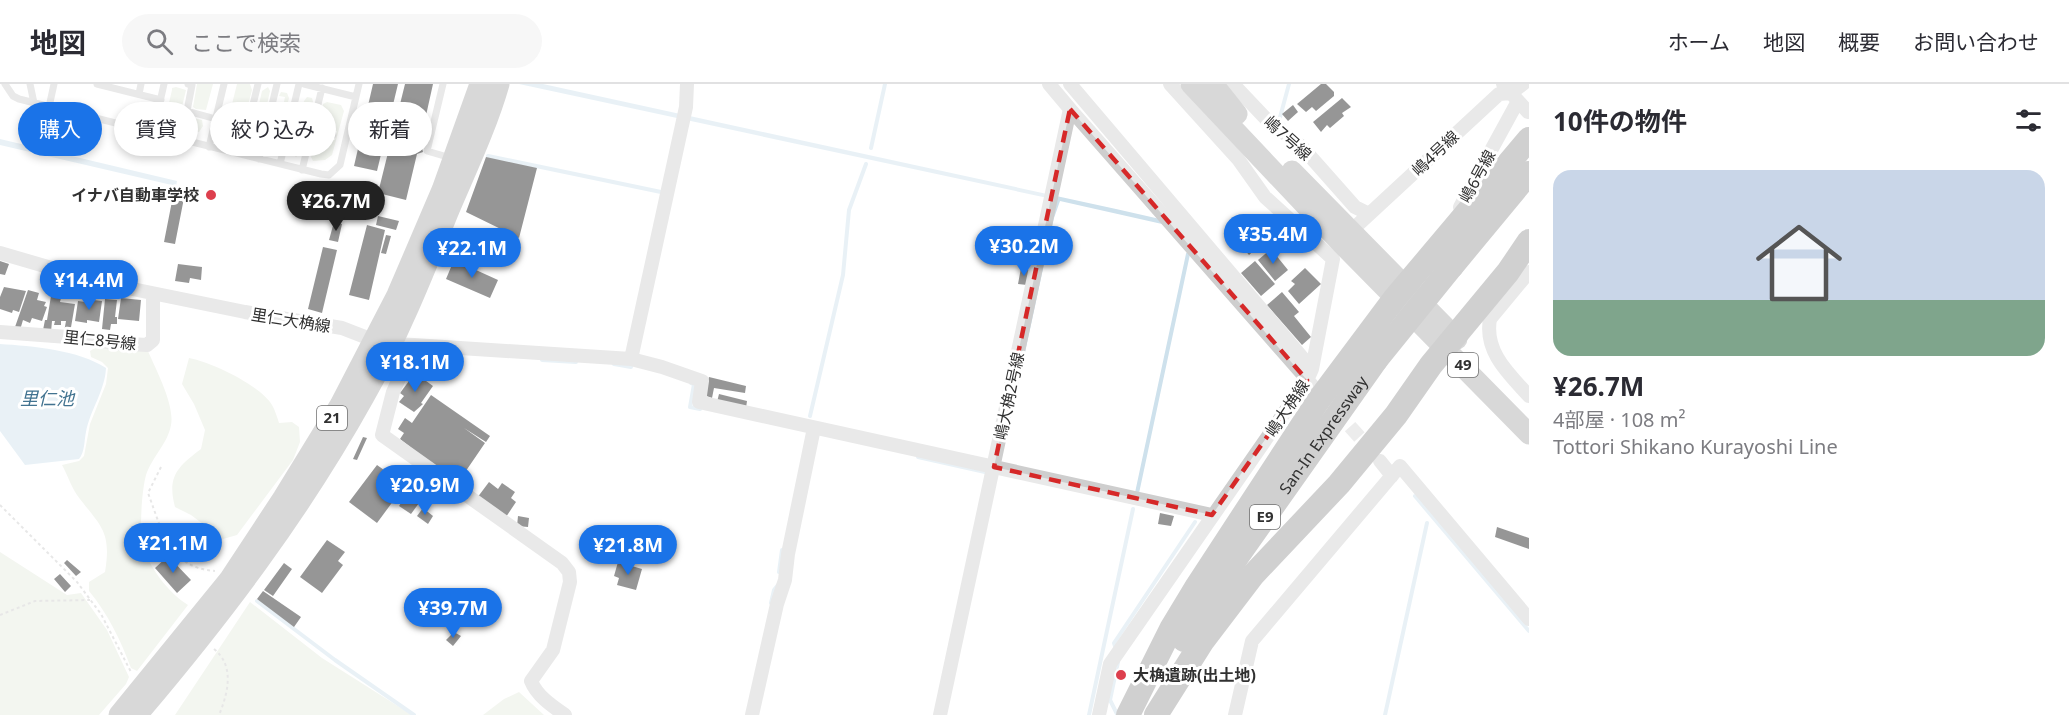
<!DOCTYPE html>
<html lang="ja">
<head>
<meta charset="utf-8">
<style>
  body { margin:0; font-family:"Noto Sans","Noto Sans JP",sans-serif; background:#f7f7f7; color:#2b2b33; height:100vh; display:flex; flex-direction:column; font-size:22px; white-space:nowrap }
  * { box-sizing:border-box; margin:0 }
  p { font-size:20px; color:#7c7c81 }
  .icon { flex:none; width:33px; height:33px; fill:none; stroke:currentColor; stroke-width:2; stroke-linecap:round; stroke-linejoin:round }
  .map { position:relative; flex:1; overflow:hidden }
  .sheet { display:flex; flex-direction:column; background:#fff; width:540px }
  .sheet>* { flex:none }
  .banner { position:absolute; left:18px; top:18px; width:570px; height:54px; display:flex; gap:12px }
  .price { position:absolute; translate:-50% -51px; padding:0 14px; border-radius:21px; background:#1a73e8; color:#fff; font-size:20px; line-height:39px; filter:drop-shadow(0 2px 3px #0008) }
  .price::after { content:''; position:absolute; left:50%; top:36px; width:18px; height:14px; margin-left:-9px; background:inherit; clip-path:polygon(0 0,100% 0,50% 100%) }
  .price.on { background:#222; color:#fff }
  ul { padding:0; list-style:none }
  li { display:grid; align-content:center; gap:12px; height:318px; padding:0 24px }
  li+li { border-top:2px solid #e1e1e2 }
  li span { display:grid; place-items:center; height:186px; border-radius:18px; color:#555 }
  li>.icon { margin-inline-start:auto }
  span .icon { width:108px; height:108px; fill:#fffc; stroke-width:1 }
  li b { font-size:26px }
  h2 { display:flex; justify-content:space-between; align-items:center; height:72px; padding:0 24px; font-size:26px }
  .tag { padding:0 21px; border-radius:27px; background:#fff; box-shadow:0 3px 9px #0003; font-size:21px; line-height:54px }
  .tag.on { background:#1a73e8; color:#fff }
  header { display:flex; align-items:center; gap:36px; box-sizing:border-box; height:84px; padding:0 30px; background:#fff; border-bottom:2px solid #e1e1e2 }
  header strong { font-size:28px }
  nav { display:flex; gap:33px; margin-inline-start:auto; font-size:21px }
  .search { width:420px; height:54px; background:#f7f7f7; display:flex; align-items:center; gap:15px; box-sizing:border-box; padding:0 21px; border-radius:33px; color:#7c7c81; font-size:22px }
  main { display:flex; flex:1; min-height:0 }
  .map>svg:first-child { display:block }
</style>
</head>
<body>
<header>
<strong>地図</strong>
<div class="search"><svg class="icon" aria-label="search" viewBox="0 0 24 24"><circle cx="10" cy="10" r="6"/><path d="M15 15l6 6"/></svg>ここで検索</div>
<nav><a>ホーム</a><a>地図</a><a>概要</a><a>お問い合わせ</a></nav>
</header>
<main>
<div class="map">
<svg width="1529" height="631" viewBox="0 0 1529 631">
  <rect width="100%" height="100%" fill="#fff"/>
  <!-- green -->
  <path fill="#e5eade" d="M197 0H213L206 26 196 25 193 23Z
    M237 0H250L252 6 247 25 234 22 231 32 243 34 245 38 239 57 237 58 227 55 225 48Z
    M176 3 186 6 180 31 202 36 203 42 199 48 168 42 164 40 172 6V4Z
    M268 3 270 7 258 61 252 63 250 59 262 7Z
    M281 8 287 9 289 14 277 64 270 67 267 63 274 35 280 36 285 13 279 12Z
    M307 13 312 14 313 18 301 69 296 73 291 69 304 17Z
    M327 18 341 21 344 27 332 71 325 76 313 77 311 73 316 54 335 56 337 47 319 42 323 20Z
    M104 263 148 267C156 286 175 321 171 341 168 359 152 373 146 391 142 406 139 444 143 460 148 483 169 509 188 521L137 587 131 584C121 557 108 530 89 507V498L105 488C112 446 100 442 77 411 71 402 67 390 62 381L79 377 84 372 90 340 106 300 108 284 102 278 91 273 90 267 95 264Z
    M189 274C211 278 260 301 272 321 275 326 277 333 279 339L292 338 299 343 300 358 293 376 237 451 223 455 191 431 175 423C167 393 177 383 201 365L205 346 194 320 182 300Z
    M0 468 67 511 81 509 107 546 129 593 126 600 99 631H0Z
    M250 518 322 574 412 631H175Z
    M519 608 544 631H483L504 615Z"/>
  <!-- water -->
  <path fill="#cee1ec" d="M519 0H543L1116 125 1160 135 1162 140 1060 117 1054 134 1023 278H1021L1057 116Z
    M0 55 177 97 176 102 0 61Z
    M0 260C32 262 79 266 106 284 105 307 90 326 86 348 84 357 85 368 79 375L25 381 0 347Z"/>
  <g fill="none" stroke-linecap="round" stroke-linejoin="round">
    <!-- stream -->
    <path stroke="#cee1ec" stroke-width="4" d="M1284 41 1279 37 1289 0
      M871 64 885 0
      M488 72 661 108
      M542 276 576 278
      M614 280 631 283
      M691 299 694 300 690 323 700 325
      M810 332 843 191 849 126 866 80
      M918 373 985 388
      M1137 409 1188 170
      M1415 412 1529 547
      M779 488 782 466
      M257 517 335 576 414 631
      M771 519 774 506 778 501
      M1116 565 1114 559 1195 438
      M1118 578 1110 616 1117 630 1120 631
      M1089 631 1133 425
      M1385 631 1427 439"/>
  </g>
  <!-- building -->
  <path fill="#181818" d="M373 0H398L377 87 354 82Z
    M405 0H433L419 63 422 64 423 68 417 70 406 116 378 109Z
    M1321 0H1326L1334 8V12L1316 27 1312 23 1306 28 1297 20Z
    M1342 14 1351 23 1342 29 1344 32 1330 44 1327 41 1321 48 1313 38Z
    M1293 21 1298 28 1288 37 1282 30Z
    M486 73 537 84 519 154 466 128Z
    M173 112 184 114 175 160 164 158Z
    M378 132 399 137 396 146 376 141Z
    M1266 133 1278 145 1249 171 1237 157 1243 153 1235 143 1243 136 1251 145Z
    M334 138 342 140 338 158 329 156Z
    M367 141 385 146 369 216 349 211Z
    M386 151 391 152 386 170 381 169Z
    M323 163 337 166 322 229 308 225Z
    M1271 165 1288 186 1275 197 1258 176Z
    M454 176 498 196 490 214 446 195Z
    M0 177 9 180 5 191 0 190Z
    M1255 177 1275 200 1261 212 1241 189Z
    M178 180 202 183 201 196 190 194 189 199 175 197Z
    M1021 184 1030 186 1027 201 1018 200Z
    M1305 184 1321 200 1299 220 1288 207 1295 200 1291 197Z
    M4 203 26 207 19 228 13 226 12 229 0 225V213Z
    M28 206 39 209 37 216 46 218 44 222 47 223 42 237 32 234 30 239 23 236 20 246 15 243Z
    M52 206 58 207 57 214H61L60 218 75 220 70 249 64 248 66 237H61V241H54L55 237H52L51 248 43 246 45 236H47Z
    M1282 208 1299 228 1294 232 1311 253 1302 261 1267 221Z
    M121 214 141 216 139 237 118 235Z
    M105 215 117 216 115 233H117V240H111L110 246 102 245Z
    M93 216 102 217 99 238 87 236V239L75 237 78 217 93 219Z
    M415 289 433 302 421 319 423 320 414 328 399 318 404 312 400 309Z
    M709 293 746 302 745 309 714 304 712 314 704 311Z
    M719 310 747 317 746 324 717 318Z
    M431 311 490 352 486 358 464 344 485 359 457 400 400 355 404 349 398 345 405 334 412 339Z
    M363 353 367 354 357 376 353 375Z
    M377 381 405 401 377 439 349 418Z
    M489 398 498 405 502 399 515 408 511 414 516 418 506 433 477 414Z
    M407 410 419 419 411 430 399 422Z
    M423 424 433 432 428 440 417 432Z
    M1160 429 1174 432 1171 442 1158 440Z
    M518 432 529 434 528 443 517 442Z
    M1497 443 1529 454V465L1495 453Z
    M195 447 207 456 197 472 183 462Z
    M327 456 345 468 338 477 343 481 322 509 300 493Z
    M168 472 191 496 177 509 155 484Z
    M67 476 81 488 76 492 64 479Z
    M618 478 642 485 636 506 617 501 619 494 614 492Z
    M284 479 292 485 273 512 264 506Z
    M60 490 71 502 65 508 54 495Z
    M263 507 301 533 294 543 257 515Z
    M454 548 461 552 453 562 446 556Z"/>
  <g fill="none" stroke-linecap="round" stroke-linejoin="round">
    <!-- street-tunnel -->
    <path stroke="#d6d6d6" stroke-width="14" stroke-dasharray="14 7" stroke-linecap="butt" d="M1336 327 1373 368"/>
    <!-- path -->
    <path stroke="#cbcbcb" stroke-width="2" stroke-dasharray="3 3" stroke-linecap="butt" d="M161 383 148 409C162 446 169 484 215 487
      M0 421 77 498 101 530 131 588
      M0 531 35 517 90 516
      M214 565C235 582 228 609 219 631"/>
    <!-- lane -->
    <path stroke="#cecece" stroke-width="7" d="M5 0 13 12 19 15 321 90 329 91 340 81 359 0
      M30 0 34 19
      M97 0 161 16
      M188 0 192 1 187 27 216 35
      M304 0 356 13
      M443 0 427 67 451 74
      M139 10 141 0
      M49 23 54 0
      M235 28 250 32
      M312 46 333 51
      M153 49 164 0
      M209 63 224 0
      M241 70 258 0
      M259 75 277 0
      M280 80 299 0
      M302 86 322 4"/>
    <!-- street -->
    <path stroke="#cecece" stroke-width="14" d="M1070 0 1312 285
      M1233 0 1267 36 1301 62 1355 123 1369 130
      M1503 0 1528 28
      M1070 25 1312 301
      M1460 123 1518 17
      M1351 147 1499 10 1511 9 1523 0
      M0 169 103 199 245 228 342 244 373 256 392 260 414 261 393 308 382 351 562 479 569 488 570 498 553 566 531 597C537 612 552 622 565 631
      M1529 188 1490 235C1484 268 1509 290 1529 312
      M0 248 95 255 111 259 147 261 153 256V210
      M414 261 631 275 662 283 702 297 699 318 1212 431
      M631 275 686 23 687 0
      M1380 377 1392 392
      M752 631 777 520 785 496 788 470 814 344
      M940 631 1070 25 1049 0
      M1099 631 1110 580 1307 296 1312 285 1333 175 1265 113 1238 75 1170 0
      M1235 631 1252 557 1400 382 1529 535"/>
    <!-- primary -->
    <path stroke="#a9a9a9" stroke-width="21" d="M1191 0 1342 160 1529 350
      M1213 0 1237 30
      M1292 87 1457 255
      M119 631 229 496 283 414 340 321 397 211 442 106 480 0
      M137 631C222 531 300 428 364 313 397 255 422 193 447 131 465 88 486 45 499 0"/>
    <!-- highway -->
    <g stroke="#989898" stroke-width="24">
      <path d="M1452 182 1529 89"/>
      <path id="s1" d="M1184 556 1237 473 1376 276"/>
      <path d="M1128 631 1171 545 1197 502 1318 317 1395 214 1529 55"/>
      <path d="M1156 631 1202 558 1253 491 1339 400 1396 331 1431 281 1508 188 1529 157"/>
    </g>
    <!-- highway-bridge -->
    <path stroke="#989898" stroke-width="24" d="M1376 276 1452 182"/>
  </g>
  <!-- marked area -->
  <path d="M0 0H1529V631H0ZM1070 25 1307 296 1212 431 994 383Z" fill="#fff" fill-opacity=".55" fill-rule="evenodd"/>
  <path fill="none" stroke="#d62828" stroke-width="4.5" stroke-dasharray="12 8" stroke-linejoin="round" d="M1070 25 1307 296 1212 431 994 383Z"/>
  <!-- markers -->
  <g fill="#dd3f4d" stroke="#fff" stroke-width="2">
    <circle cx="211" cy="111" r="6"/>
    <circle cx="1121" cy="591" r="6"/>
  </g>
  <g text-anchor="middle" stroke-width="6" stroke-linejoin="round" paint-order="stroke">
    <!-- shield labels -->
    <g fill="#fff" stroke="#6f6f6f" stroke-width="1.5">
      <rect x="1448" y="269" width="30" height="24" rx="4.5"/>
      <rect x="317" y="322" width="30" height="24" rx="4.5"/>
      <rect x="1250" y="421" width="30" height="24" rx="4.5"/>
    </g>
    <g font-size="15" font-weight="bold" fill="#313131">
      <text x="1463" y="286">49</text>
      <text x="332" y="339">21</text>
      <text x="1265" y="438">E9</text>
    </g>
    <!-- street labels -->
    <g font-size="16" fill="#313131" stroke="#fff">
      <text transform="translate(1288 54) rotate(42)" y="6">嶋7号線</text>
      <text transform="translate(1435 69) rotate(-43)" y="6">嶋4号線</text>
      <text transform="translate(1477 92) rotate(-61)" y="6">嶋6号線</text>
      <text transform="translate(291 236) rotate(9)" y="6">里仁大桷線</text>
      <text transform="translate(100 256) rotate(6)" y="6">里仁8号線</text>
      <text transform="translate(1009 312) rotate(-78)" y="6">嶋大桷2号線</text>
      <text transform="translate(1287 324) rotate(-56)" y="6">嶋大桷線</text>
      <text dy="6" stroke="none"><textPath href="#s1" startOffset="248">San-In Expressway</textPath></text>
    </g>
    <!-- poi labels -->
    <g font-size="16" font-weight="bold" fill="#313131" stroke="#fff" text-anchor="end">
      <text x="199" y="117">イナバ自動車学校</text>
      <text x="1133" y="597" text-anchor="start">大桷遺跡(出土地)</text>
    </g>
    <!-- water labels -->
    <g font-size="18" font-style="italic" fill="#427390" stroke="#fff">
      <text x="47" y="321">里仁池</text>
    </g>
  </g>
</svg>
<b class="price on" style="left:336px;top:148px">¥26.7M</b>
<b class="price" style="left:1273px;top:181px">¥35.4M</b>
<b class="price" style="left:1024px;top:193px">¥30.2M</b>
<b class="price" style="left:472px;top:195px">¥22.1M</b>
<b class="price" style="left:89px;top:227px">¥14.4M</b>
<b class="price" style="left:415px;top:309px">¥18.1M</b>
<b class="price" style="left:425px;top:432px">¥20.9M</b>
<b class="price" style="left:173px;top:490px">¥21.1M</b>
<b class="price" style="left:628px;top:492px">¥21.8M</b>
<b class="price" style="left:453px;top:555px">¥39.7M</b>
<div class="banner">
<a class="tag on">購入</a>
<a class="tag">賃貸</a>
<a class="tag">絞り込み</a>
<a class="tag">新着</a>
</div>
</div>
<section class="sheet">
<h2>10件の物件<svg class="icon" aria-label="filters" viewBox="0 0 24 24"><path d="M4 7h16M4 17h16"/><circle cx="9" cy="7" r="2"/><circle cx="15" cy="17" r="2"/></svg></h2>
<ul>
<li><span style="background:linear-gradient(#c9d6e8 70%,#7fa58c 0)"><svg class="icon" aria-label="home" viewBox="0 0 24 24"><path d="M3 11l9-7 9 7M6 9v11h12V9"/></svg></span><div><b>¥26.7M</b><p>4部屋 · 108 m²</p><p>Tottori Shikano Kurayoshi Line</p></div></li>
</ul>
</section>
</main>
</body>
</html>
